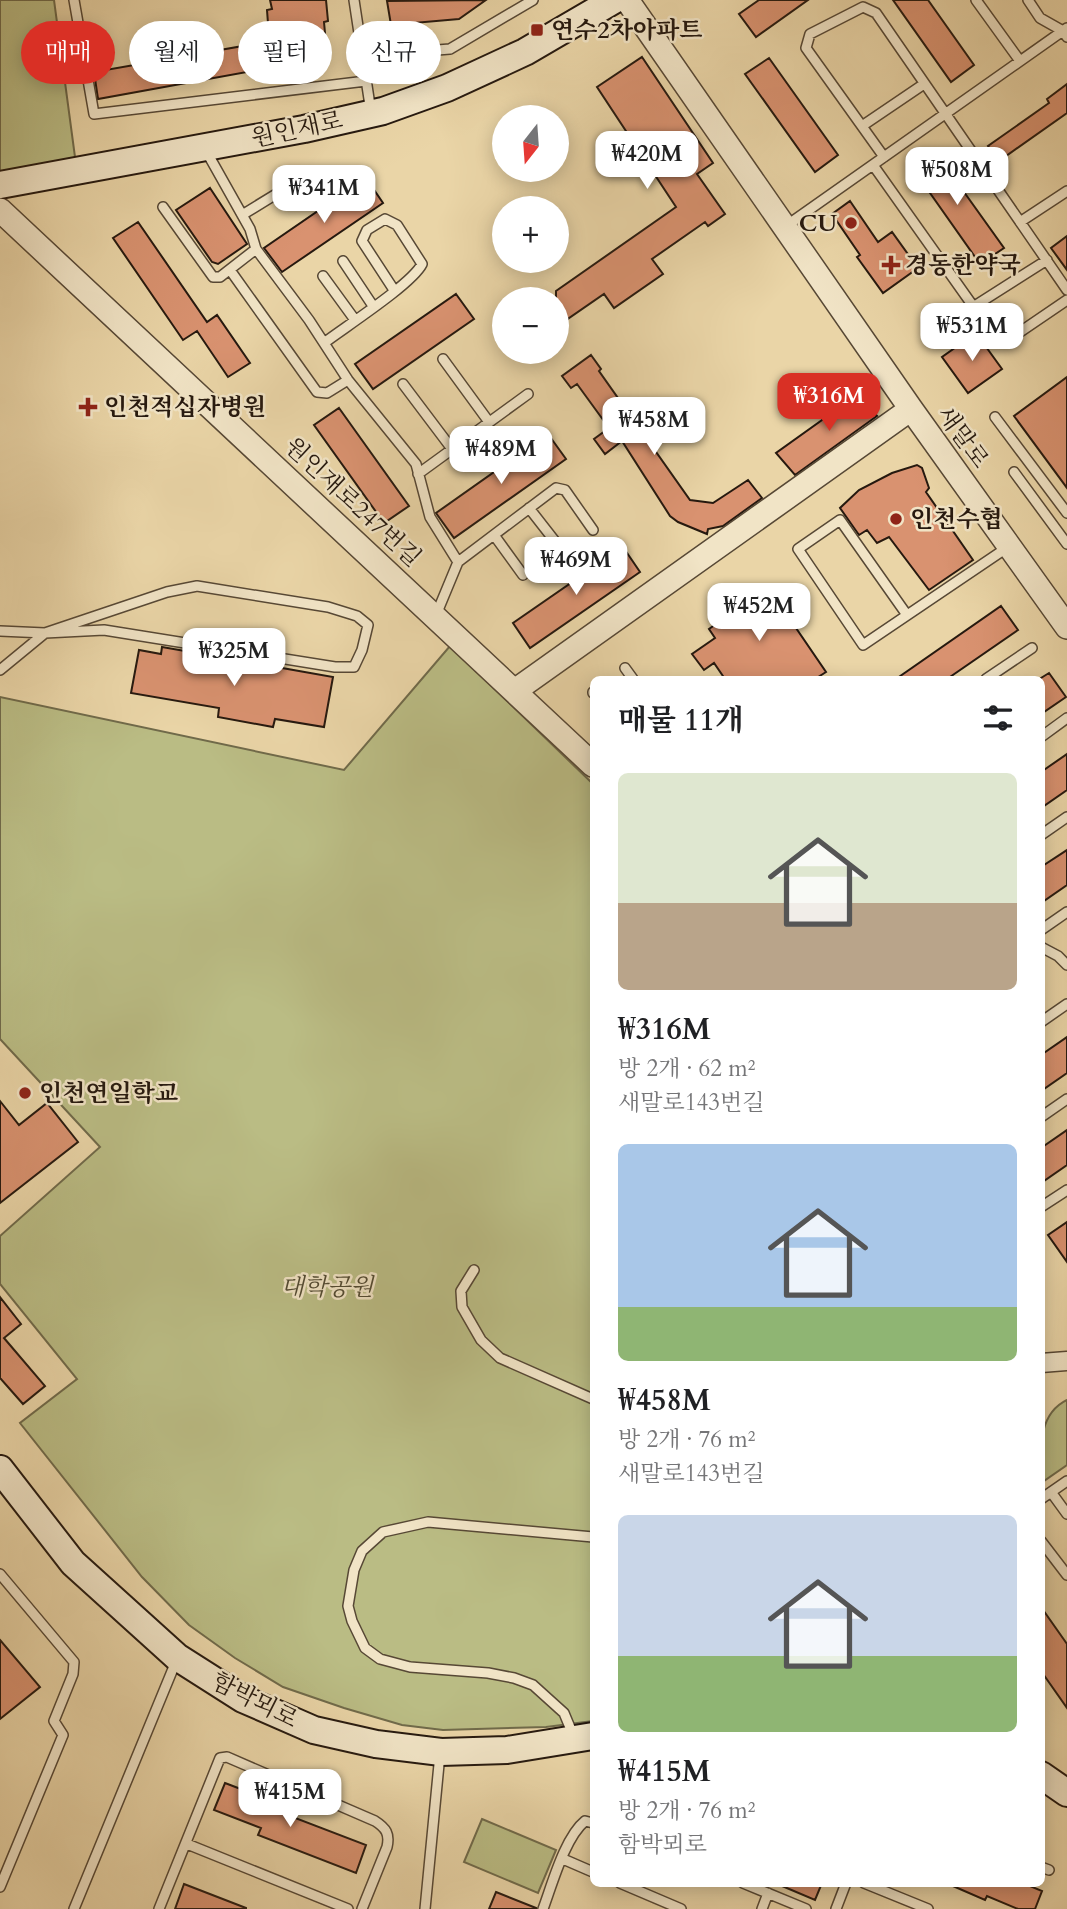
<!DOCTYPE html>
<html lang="ko">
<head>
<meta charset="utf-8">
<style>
  body { margin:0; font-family:Cardo,"Noto Serif KR",serif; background:#f2f2f2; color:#202124; height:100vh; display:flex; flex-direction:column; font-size:26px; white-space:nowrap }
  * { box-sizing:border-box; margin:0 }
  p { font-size:23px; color:#757577 }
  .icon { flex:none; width:38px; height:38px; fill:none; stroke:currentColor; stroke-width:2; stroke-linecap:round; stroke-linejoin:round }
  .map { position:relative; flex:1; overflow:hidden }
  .drawer { position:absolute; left:590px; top:676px; width:455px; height:1211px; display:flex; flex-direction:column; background:#fff; border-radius:10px; box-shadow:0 4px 18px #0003 }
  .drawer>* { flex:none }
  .guide { position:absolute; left:21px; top:21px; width:464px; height:63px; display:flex; gap:14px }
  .needle { width:46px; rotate:197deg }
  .buttons { position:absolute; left:492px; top:105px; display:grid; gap:14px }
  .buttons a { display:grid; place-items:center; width:77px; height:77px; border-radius:50%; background:#fff; box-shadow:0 4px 18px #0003; font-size:35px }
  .price { position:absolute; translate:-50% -60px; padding:0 16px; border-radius:14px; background:#fff; color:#222; font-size:23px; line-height:46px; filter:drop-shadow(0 2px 4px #0008) }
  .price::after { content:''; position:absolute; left:50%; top:42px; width:21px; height:16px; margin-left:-10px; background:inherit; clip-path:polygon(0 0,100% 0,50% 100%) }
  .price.current { background:#d93025; color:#fff }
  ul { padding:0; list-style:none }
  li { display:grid; align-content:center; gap:14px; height:371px; padding:0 28px }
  li span { display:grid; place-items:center; height:217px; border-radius:10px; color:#555 }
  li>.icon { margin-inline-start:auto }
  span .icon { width:126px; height:126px; fill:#fffc; stroke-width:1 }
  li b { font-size:30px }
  h2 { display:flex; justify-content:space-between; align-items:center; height:84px; padding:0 28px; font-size:30px }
  .pill { padding:0 24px; border-radius:32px; background:#fff; box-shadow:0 4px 18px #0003; font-size:24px; line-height:63px }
  .pill.current { background:#d93025; color:#fff }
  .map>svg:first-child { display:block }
</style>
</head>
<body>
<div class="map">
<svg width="1067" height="1909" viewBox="0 0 1067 1909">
  <rect width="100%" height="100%" fill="#ead5a7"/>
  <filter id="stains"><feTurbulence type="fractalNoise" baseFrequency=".00286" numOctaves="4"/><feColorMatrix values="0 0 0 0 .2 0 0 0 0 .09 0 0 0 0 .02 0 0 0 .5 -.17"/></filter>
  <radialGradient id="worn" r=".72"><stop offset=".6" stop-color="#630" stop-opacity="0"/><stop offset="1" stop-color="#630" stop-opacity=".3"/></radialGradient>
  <!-- green -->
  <path fill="#babc84" stroke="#706a4a" stroke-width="2" d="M0 0H54L77 172 0 186Z
    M450 646 593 784V1721L546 1727 443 1730 402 1725 344 1708 283 1687 235 1658 189 1625 142 1577 20 1423 77 1379 0 1284V1236L100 1147 0 1039V697L344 770Z
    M1067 1400V1465L1041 1483C1041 1453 1036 1415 1067 1400Z
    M482 1819 556 1850 538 1893 464 1862Z"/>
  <!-- building -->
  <path fill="#d99270" stroke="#26190f" stroke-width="2" d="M270 0H326L328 21 324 22 326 44 270 50 267 10 272 9Z
    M486 0 459 19 391 25 387 1Z
    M759 0H808L756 37 739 14Z
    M893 0H928L974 65 951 82Z
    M243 46 247 72 98 99 94 72Z
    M642 57 713 163 697 174 725 214 708 226 705 222 652 259 663 274 614 308 604 294 556 327V291L676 207 597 87Z
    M769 58 838 155 815 172 745 74Z
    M1067 84V113L999 161 988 146 1049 103 1047 99Z
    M934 150 1004 248 980 264 911 166Z
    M366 178 383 203 282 272 264 248Z
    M210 188 247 244 218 264 212 262 176 210Z
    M850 201 878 242 892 232 918 268 883 293 857 257 860 255 832 214Z
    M138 222 207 322 217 315 250 363 228 377 197 331 183 340 113 238Z
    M1067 236V270L1051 248Z
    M456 294 474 319 373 389 355 364Z
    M976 333 1002 369 968 393 942 357Z
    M591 355 601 369 599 371 690 500 713 503 748 480 762 498 723 526 708 529 707 534 678 522 670 516 622 441 605 454 594 439 609 428 577 384 571 388 562 376Z
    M1067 377V488L1014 416Z
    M864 390 878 405 871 410 877 416 795 475 776 453Z
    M339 408 409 506 384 523 314 425Z
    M548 434 566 459 454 538 436 513Z
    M917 465 922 468 929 488 926 492 973 560 929 590 889 537 877 543 867 530 859 535 840 508 859 490 892 473Z
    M623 547 640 572 530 648 513 623Z
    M758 588 763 595 770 590 826 672 815 679H725L714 663 704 670 692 654 715 638 709 629 723 619 730 607Z
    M1001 606 1018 630 947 679H896Z
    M162 647 208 655 207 661 264 671 265 665 333 677 324 727 275 719 273 727 218 717 219 708 131 693 139 650 161 654Z
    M1049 673 1066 697 1041 714V678Z
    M1067 754V790L1041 808V772Z
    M1067 850V885L1041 903V867Z
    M1067 1037V1073L1041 1091V1055Z
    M0 1101 19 1125 47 1103 78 1142 0 1203Z
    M1067 1130V1165L1041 1183V1148Z
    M1067 1222V1262L1048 1235Z
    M0 1297 21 1324 4 1338 45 1386 23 1404 0 1378Z
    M1041 1607 1067 1644V1708L1041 1671Z
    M0 1640 40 1687 0 1719Z
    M225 1783 272 1801 269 1808 366 1845 356 1873 258 1835 261 1828 214 1810Z
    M775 1883H822L815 1900Z
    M946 1883H1023L1042 1891 1035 1909H1018L987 1896 985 1900Z
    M184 1884 246 1908V1909H175Z
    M496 1892 536 1908V1909H489Z"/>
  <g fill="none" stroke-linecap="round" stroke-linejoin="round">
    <!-- service casing -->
    <g stroke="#574835" stroke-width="12">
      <path id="service" d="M74 0 94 114 366 81
        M354 0 371 112
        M976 0 1020 61
        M1028 0 1040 18 1063 31 1067 37
        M362 56 450 49 533 0
        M862 126 924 84
        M205 149 250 229 256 249 309 320 348 380 416 464 430 517 458 562 436 615
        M884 157 806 48 810 34 863 7 876 13 1067 290
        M873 165 990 330 1006 336 1017 334 1067 300
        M163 207 213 277H220L256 249
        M242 215 291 185
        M1020 222 1067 191
        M786 226 1067 28
        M343 261 373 306
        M230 270 317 392 327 393 348 380
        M323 276 355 320
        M973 307 1047 260
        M324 343C345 327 412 284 422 264L397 225 385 219 367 230 362 241 394 290
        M443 359 489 422
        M403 384 452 449
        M995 417 1067 513
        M1014 472 1067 544
        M418 474 528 394
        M529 508 561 549
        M494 535 523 575
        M458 562 556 488 565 490 593 530
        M197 586 328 607 357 616 368 625 362 650 354 667H335L104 630 45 633 167 592Z
        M907 615 840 520 798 549 863 645 1008 547
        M0 631 45 633 0 670
        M625 668 633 679
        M986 679 1032 648
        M593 692V693
        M1041 737 1067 718
        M1041 835 1067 817
        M1041 930 1067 912
        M1041 947 1058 956 1067 965
        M1041 1022 1067 1004
        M1041 1117 1067 1099
        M1041 1207 1067 1190
        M474 1270 461 1291 462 1307 481 1340 500 1358 593 1399
        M1051 1492 1067 1514
        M1041 1499 1067 1481
        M1041 1541 1067 1575
        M0 1574 74 1662 73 1674 54 1721 63 1735 0 1887
        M574 1737 564 1713 533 1685 514 1678 488 1673 410 1667 380 1659 365 1648 352 1621 348 1606 354 1570 362 1551 383 1532 428 1522 593 1537
        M187 1844 348 1909
        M563 1859 593 1872
        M1041 1867 1049 1870
        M620 1883 681 1909
        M743 1883 806 1909
        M864 1883 928 1909
        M74 1909 177 1659
        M159 1909 220 1758 227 1757 375 1821C386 1828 390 1834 387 1847L362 1909
        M425 1909 440 1754
        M543 1909C552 1885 565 1837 585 1821L593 1823
        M762 1909 768 1893
        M836 1909 846 1883"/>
    </g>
    <!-- minor casing -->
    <g stroke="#574835" stroke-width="21">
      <path id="minor" d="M1041 1363 1067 1361"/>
    </g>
    <!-- tertiary casing -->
    <g stroke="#574835" stroke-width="26">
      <path id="tertiary" d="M627 0 911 409 1067 627
        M0 210 593 765
        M516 690 911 409"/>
    </g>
    <!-- secondary casing -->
    <g stroke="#26190f" stroke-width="30">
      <path id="secondary" d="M0 185 304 129 383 111 447 88 525 52 614 0
        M0 1469 73 1563 177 1657 243 1699 314 1730 376 1744 441 1752 507 1750 593 1736
        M1041 1775 1067 1793"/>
    </g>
    <!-- service -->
    <use href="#service" stroke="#f1e4c6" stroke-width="9"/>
    <!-- minor -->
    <use href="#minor" stroke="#f1e4c6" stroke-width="18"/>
    <!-- tertiary -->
    <use href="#tertiary" stroke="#f1e4c6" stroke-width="23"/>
    <!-- secondary -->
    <use href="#secondary" stroke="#f1e4c6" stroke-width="26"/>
  </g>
  <!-- markers -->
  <g fill="#8f2418" stroke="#f1e4c6" stroke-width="2.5">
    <rect x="530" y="23" width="14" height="14" rx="3.5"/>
    <circle cx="851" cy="223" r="7"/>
    <path d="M887.5 254.5h7v7h7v7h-7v7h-7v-7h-7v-7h7z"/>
    <path d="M84.5 396.5h7v7h7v7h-7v7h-7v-7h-7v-7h7z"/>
    <circle cx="896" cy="519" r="7"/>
    <circle cx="25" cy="1093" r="7"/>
  </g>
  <g text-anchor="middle" stroke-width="5" stroke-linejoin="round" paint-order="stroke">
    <!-- poi labels -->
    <g font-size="24" font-weight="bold" fill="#26190f" stroke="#f1e4c6" text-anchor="start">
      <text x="551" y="38">연수2차아파트</text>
      <text x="837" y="231" text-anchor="end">CU</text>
      <text x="905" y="273">경동한약국</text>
      <text x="104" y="415">인천적십자병원</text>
      <text x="910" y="527">인천수협</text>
      <text x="39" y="1101">인천연일학교</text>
    </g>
    <!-- street labels -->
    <g font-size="24" fill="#26190f" stroke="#f1e4c6">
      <text transform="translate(297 129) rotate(-12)" y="8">원인재로</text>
      <text transform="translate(963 437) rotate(54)" y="8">새말로</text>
      <text transform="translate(353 502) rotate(43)" y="8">원인재로247번길</text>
      <text transform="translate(255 1700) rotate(27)" y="8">함박뫼로</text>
    </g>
    <!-- park labels -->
    <g font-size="24" font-style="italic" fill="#524a32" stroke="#f1e4c6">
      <text x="327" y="1295">대학공원</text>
    </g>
  </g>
  <rect width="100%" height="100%" filter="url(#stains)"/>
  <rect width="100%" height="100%" fill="url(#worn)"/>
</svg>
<div class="buttons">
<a><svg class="needle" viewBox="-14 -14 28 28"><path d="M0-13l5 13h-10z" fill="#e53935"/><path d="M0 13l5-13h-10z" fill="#757577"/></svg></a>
<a>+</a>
<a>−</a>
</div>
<b class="price" style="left:647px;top:191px">₩420M</b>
<b class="price" style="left:957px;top:207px">₩508M</b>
<b class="price" style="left:324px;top:225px">₩341M</b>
<b class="price" style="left:972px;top:363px">₩531M</b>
<b class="price current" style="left:829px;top:433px">₩316M</b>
<b class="price" style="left:654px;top:457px">₩458M</b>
<b class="price" style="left:501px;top:486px">₩489M</b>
<b class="price" style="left:576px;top:597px">₩469M</b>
<b class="price" style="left:759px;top:643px">₩452M</b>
<b class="price" style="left:234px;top:688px">₩325M</b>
<b class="price" style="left:290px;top:1829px">₩415M</b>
<div class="guide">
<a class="pill current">매매</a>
<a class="pill">월세</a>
<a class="pill">필터</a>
<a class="pill">신규</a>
</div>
<section class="drawer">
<h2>매물 11개<svg class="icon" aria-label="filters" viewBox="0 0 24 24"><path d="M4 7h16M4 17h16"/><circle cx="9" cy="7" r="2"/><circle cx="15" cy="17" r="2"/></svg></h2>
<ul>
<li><span style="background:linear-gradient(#dfe7d0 60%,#b9a48a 0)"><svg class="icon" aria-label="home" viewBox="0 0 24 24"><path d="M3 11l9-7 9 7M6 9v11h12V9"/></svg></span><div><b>₩316M</b><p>방 2개 · 62 m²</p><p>새말로143번길</p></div></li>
<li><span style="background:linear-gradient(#a9c7e8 75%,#8fb573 0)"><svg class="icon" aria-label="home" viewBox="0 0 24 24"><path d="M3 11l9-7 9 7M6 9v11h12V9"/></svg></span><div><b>₩458M</b><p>방 2개 · 76 m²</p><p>새말로143번길</p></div></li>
<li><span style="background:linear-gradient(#c9d6e8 65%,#8fb573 0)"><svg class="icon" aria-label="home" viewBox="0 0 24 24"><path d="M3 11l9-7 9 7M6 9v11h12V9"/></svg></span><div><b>₩415M</b><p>방 2개 · 76 m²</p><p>함박뫼로</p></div></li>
</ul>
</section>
</div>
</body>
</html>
